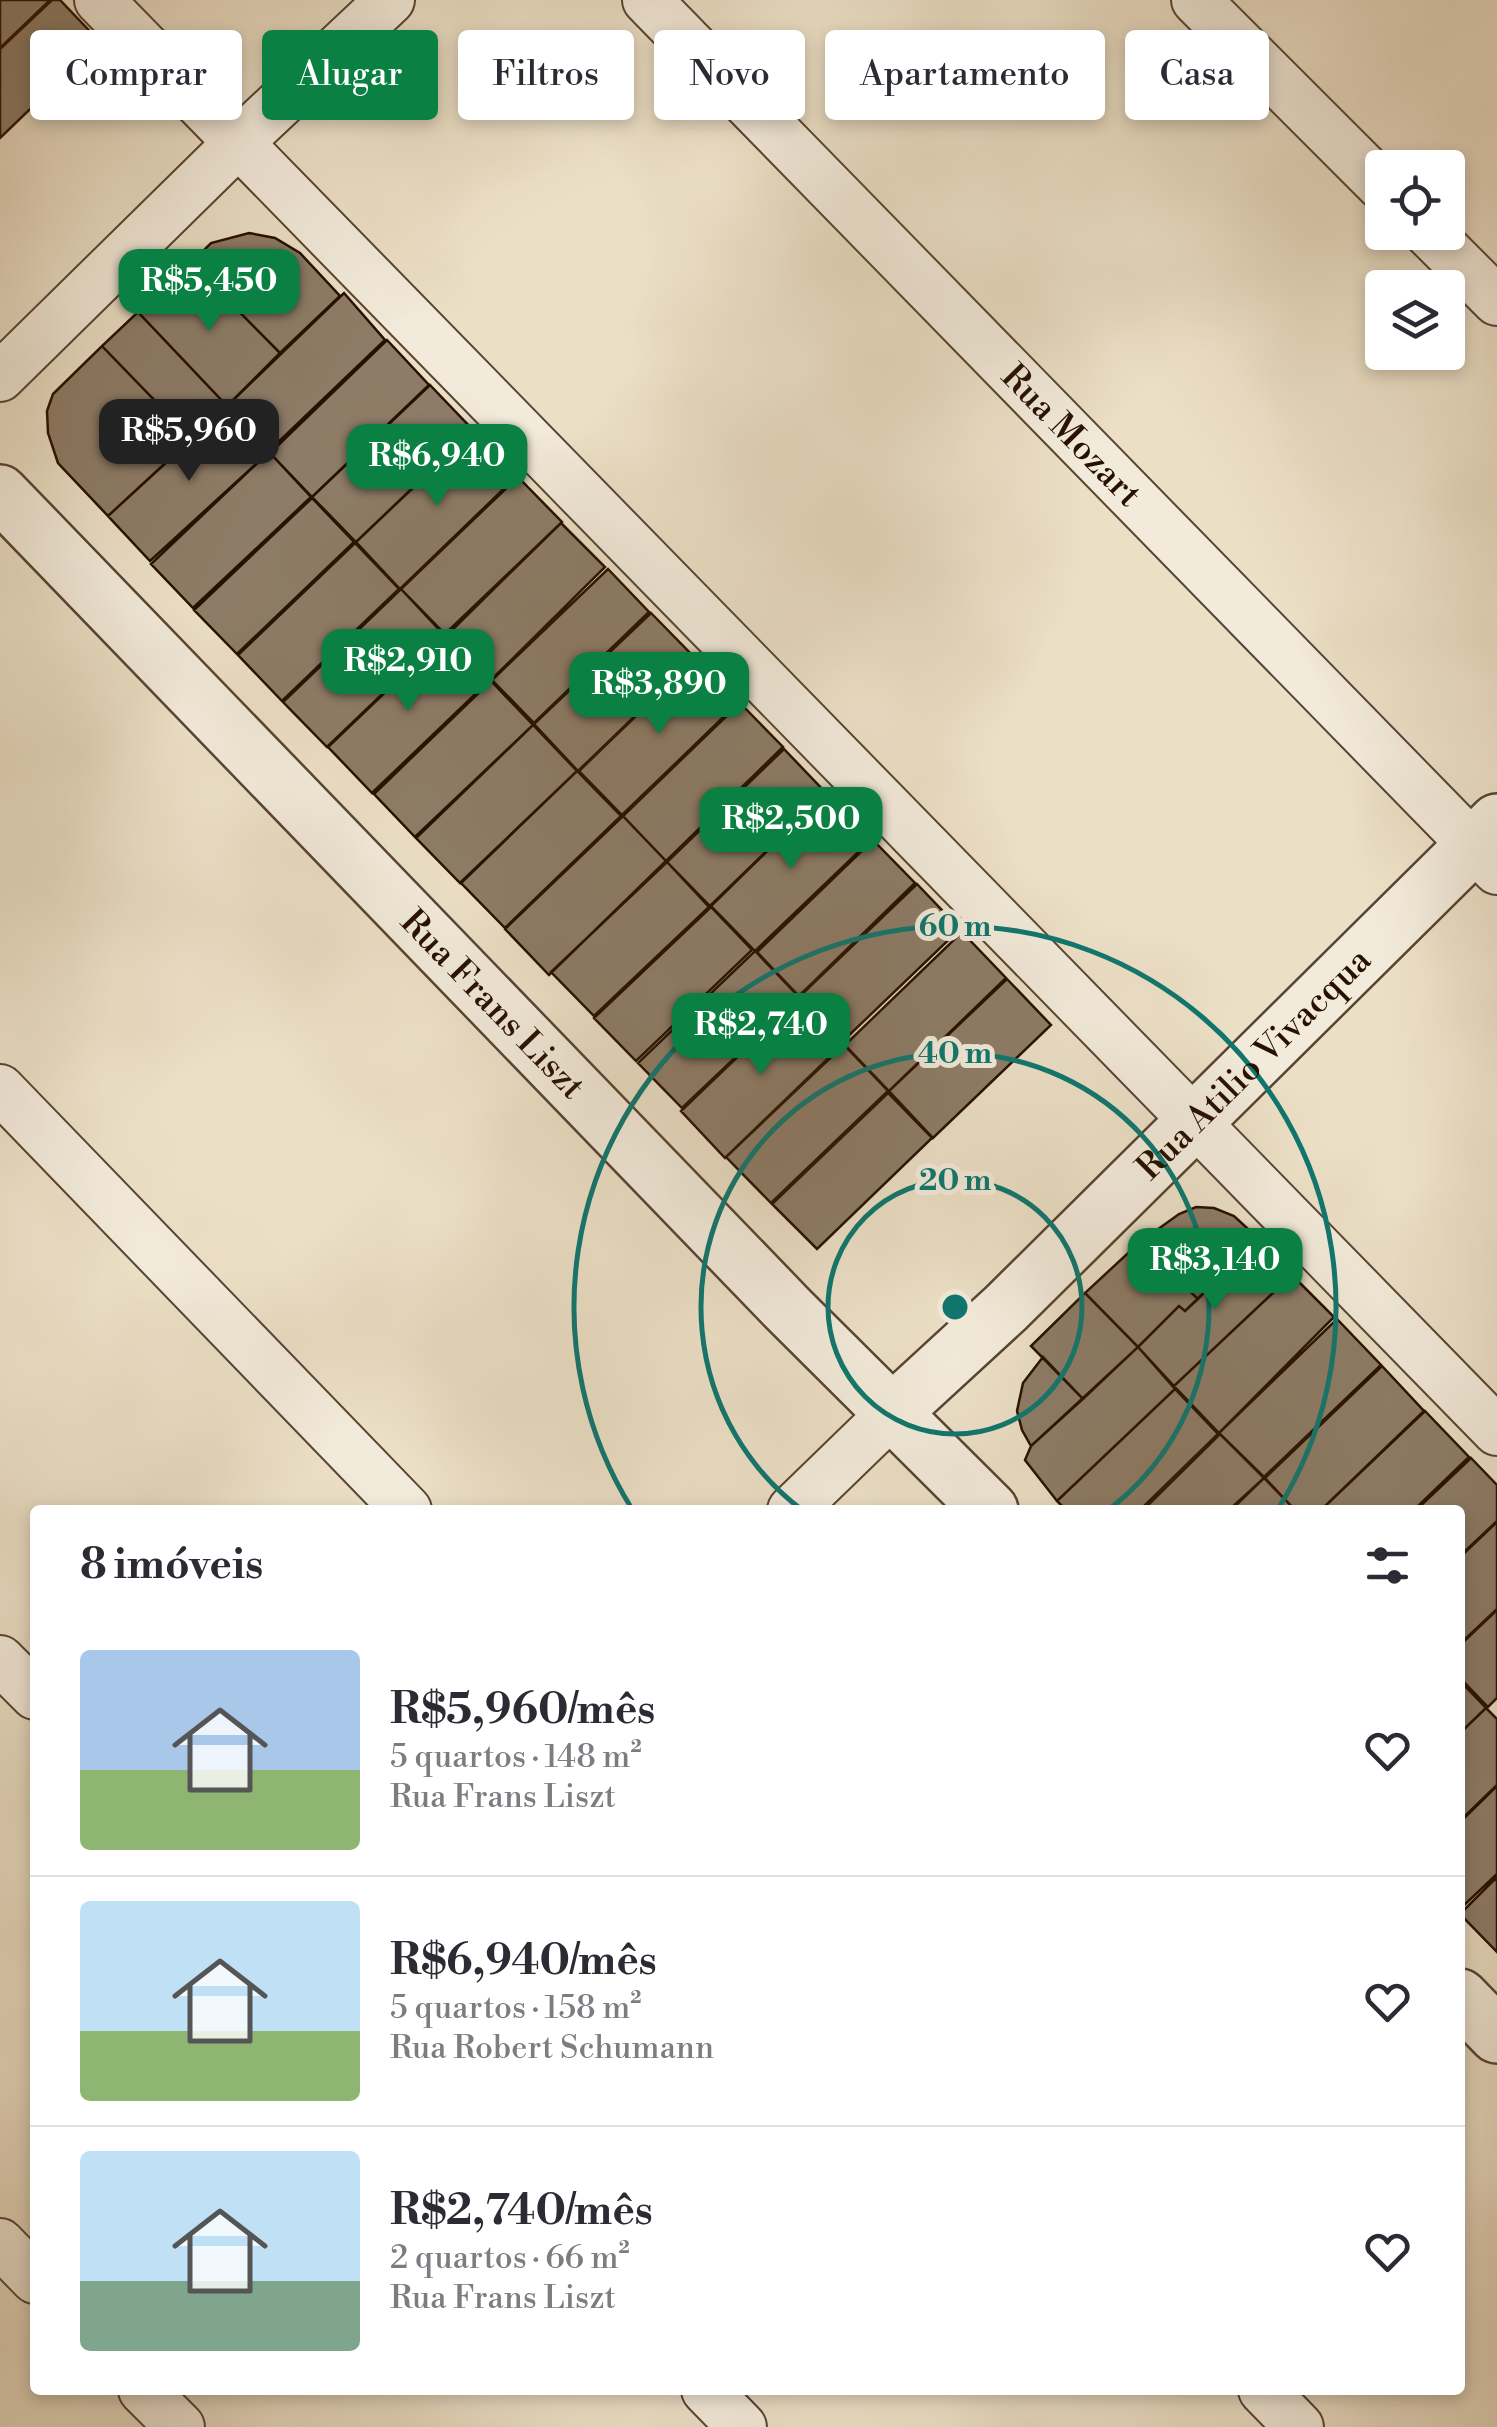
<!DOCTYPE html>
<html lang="pt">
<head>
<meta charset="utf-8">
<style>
  body { margin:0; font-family:"Libre Bodoni",serif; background:#f2f2f3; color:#2b2b33; height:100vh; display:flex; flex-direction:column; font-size:38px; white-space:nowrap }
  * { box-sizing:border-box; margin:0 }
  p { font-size:32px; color:#7c7c81 }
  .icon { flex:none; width:55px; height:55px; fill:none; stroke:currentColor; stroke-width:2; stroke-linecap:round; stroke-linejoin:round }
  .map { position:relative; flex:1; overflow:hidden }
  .drawer { position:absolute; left:30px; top:1505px; width:1435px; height:890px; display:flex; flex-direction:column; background:#fff; border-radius:10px; box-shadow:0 5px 15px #0003 }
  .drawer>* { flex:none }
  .top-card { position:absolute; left:30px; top:30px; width:1438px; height:90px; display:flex; gap:20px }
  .tools { position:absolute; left:1365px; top:150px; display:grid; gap:20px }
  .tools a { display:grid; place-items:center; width:100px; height:100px; border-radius:10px; background:#fff; box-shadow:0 5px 15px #0003; font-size:50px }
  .price { position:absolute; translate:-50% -85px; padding:0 22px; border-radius:20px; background:#0b8043; color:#fff; font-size:32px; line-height:65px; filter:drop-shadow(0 2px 5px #0008) }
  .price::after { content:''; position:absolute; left:50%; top:60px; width:30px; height:22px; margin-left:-15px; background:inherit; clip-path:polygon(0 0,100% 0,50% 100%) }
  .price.on { background:#222; color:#fff }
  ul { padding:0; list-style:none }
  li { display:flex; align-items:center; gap:30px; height:250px; padding:0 50px }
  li+li { border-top:2px solid #e1e1e2 }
  li span { display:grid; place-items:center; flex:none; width:280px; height:200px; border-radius:10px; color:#555 }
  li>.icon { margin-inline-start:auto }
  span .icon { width:120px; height:120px; fill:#fffc; stroke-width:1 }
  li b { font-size:42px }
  h2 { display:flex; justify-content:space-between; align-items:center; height:120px; padding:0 50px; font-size:42px }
  .tag { padding:0 35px; border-radius:10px; background:#fff; box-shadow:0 5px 15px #0003; font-size:35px; line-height:90px }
  .tag.on { background:#0b8043; color:#fff }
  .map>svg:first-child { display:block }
</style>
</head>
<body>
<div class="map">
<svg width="1497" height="2427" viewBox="0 0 1497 2427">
  <rect width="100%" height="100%" fill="#ebdfc6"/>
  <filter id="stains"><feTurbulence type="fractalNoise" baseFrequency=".002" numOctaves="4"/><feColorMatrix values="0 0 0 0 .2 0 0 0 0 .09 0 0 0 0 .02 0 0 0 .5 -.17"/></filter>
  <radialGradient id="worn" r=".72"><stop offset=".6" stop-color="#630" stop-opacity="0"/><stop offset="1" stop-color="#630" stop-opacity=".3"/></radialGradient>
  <!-- building -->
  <path fill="#8d7c67" stroke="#271000" stroke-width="2.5" d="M0 0H50L0 48Z
    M52 0H60L100 42 0 138V49Z
    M249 233 275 238 300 253 340 296 280 353 191 263 211 243Z
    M191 263 280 353 227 406 138 312Z
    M344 293 385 340 269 451 227 406Z
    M138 312 227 406 192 439 102 346Z
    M387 340 429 385 312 497 270 453Z
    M102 346 192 439 108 516 58 463 48 433 47 411 53 394Z
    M430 385 473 430 356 542 312 497Z
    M227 406 269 452 150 561 108 516Z
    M474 430 517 476 400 589 356 542Z
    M269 452 311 497 193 608 151 564Z
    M518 477 562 522 445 634 401 589Z
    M312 498 354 542 237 654 194 610Z
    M561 523 605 567 492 679 447 635Z
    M355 543 399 589 282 701 238 655Z
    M608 569 649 612 534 723 492 680Z
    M401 589 444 635 327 747 283 702Z
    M651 613 695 658 578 771 534 724Z
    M445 635 489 681 372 793 328 747Z
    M696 658 738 703 622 815 579 771Z
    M491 681 533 725 415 837 374 794Z
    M740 703 783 747 666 861 623 816Z
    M533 725 577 771 460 883 416 838Z
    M784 749 826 793 710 906 667 862Z
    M577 771 621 816 505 928 461 883Z
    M827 793 872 839 755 951 711 906Z
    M623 816 666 861 549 975 505 929Z
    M873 840 915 883 799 996 757 952Z
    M667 862 709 907 594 1016 551 972Z
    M917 884 960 929 843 1041 800 996Z
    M711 907 752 950 636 1061 594 1018Z
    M962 932 1006 978 889 1091 845 1045Z
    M755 951 799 997 682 1108 638 1063Z
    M1007 979 1051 1025 933 1138 889 1091Z
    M798 999 842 1045 725 1158 681 1111Z
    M844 1045 888 1091 771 1203 726 1157Z
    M888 1093 932 1138 817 1249 772 1204Z
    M1196 1207 1214 1208 1234 1216 1259 1239 1198 1299 1139 1243 1179 1214Z
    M1259 1239 1292 1275 1174 1386 1138 1347 1179 1306 1185 1311Z
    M1139 1243 1198 1299 1185 1311 1179 1306 1138 1347 1085 1293Z
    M1292 1275 1334 1317 1219 1433 1174 1386Z
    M1085 1293 1138 1347 1083 1399 1031 1346Z
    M1337 1319 1381 1365 1264 1477 1219 1433Z
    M1138 1347 1175 1389 1057 1501 1025 1460 1031 1446Z
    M1043 1357 1083 1399 1031 1446 1022 1430 1017 1411 1023 1383Z
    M1382 1366 1424 1411 1321 1510H1295L1265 1478Z
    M1175 1389 1218 1434 1140 1510H1066L1057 1501Z
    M1425 1411 1469 1457 1414 1510H1321Z
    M1220 1434 1264 1478 1229 1510H1143Z
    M1471 1458 1497 1485V1521L1460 1556V1510H1416Z
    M1264 1478 1295 1510H1231Z
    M1497 1522V1609L1460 1644V1557Z
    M1497 1610V1698L1488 1707 1460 1678V1645Z
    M1460 1681 1486 1708 1460 1733Z
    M1486 1708 1497 1719V1785L1460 1821V1733Z
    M1497 1786V1874L1460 1909V1822Z
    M1497 1877V1952L1460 1914Z"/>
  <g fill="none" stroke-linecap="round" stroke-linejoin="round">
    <!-- minor casing -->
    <g stroke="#584432" stroke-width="52">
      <g id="minor">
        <path d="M99 0 1497 1431"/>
        <path id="s1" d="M647 0 1497 870"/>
        <path d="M1196 0 1382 186"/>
        <path d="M1428 232 1497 301"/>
        <path d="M0 377 238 143 390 0"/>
        <path d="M0 1089 407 1510"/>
        <path d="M792 1510 894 1411"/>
        <path d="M0 1660 35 1695"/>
        <path d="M0 2243 35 2279"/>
        <path d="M143 2390 180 2427"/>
        <path d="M706 2390 742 2427"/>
        <path d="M1263 2390 1299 2427"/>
      </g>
    </g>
    <!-- tertiary casing -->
    <g stroke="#584432" stroke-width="60">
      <g id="tertiary">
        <path id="s2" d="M0 493 789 1310 990 1510"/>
        <path id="s3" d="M894 1411 1006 1308 1497 822"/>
        <path d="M1460 1997 1497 2035"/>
      </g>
    </g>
    <!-- minor -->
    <use href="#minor" stroke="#f2eada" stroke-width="48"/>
    <!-- tertiary -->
    <use href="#tertiary" stroke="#f2eada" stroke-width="55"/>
  </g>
  <!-- distance rings -->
  <g fill="none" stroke="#0f766e" stroke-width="5">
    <circle cx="955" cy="1307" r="127"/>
    <path d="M802 1510A254 254 0 1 1 1108 1510"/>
    <path d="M632 1509A381 381 0 1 1 1278 1509"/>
  </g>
  <g text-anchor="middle" stroke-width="10" stroke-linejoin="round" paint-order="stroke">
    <!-- street labels -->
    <g font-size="35" fill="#271000" stroke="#f2eada">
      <text dy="12" stroke="none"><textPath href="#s1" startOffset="608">Rua Mozart</textPath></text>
      <text dy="12" stroke="none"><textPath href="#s2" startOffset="710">Rua Frans Liszt</textPath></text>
      <text dy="12" stroke="none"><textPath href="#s3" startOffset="500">Rua Atilio Vivacqua</textPath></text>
    </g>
  </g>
  <circle cx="955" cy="1307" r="15" fill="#0f766e" stroke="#f2eada" stroke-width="5"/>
  <g font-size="30" text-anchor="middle" font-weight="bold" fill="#0f766e" stroke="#f2eada" stroke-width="10" stroke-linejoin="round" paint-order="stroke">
    <text x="955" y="936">60 m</text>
    <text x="955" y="1063">40 m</text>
    <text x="955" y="1190">20 m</text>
  </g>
  <rect width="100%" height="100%" filter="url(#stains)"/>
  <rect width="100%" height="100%" fill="url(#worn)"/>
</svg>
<div class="tools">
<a><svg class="icon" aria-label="locate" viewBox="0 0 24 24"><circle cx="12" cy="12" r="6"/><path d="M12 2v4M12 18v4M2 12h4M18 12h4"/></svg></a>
<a><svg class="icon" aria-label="layers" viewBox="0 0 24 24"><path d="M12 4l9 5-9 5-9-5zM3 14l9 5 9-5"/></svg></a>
</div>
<b class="price" style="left:209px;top:334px">R$5,450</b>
<b class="price on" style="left:189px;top:484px">R$5,960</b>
<b class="price" style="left:437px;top:509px">R$6,940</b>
<b class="price" style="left:408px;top:714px">R$2,910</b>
<b class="price" style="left:659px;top:737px">R$3,890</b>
<b class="price" style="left:791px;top:872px">R$2,500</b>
<b class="price" style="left:761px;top:1078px">R$2,740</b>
<b class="price" style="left:1215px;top:1313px">R$3,140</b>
<div class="top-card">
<a class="tag">Comprar</a>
<a class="tag on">Alugar</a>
<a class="tag">Filtros</a>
<a class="tag">Novo</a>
<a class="tag">Apartamento</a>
<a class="tag">Casa</a>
</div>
<section class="drawer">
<h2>8 imóveis<svg class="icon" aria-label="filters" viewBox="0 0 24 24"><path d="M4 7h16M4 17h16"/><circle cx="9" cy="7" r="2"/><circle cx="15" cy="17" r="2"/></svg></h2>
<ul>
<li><span style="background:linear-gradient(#a9c7e8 60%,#8fb573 0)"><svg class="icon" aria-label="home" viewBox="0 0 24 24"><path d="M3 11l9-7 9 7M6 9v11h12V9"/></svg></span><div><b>R$5,960/mês</b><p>5 quartos · 148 m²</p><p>Rua Frans Liszt</p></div><svg class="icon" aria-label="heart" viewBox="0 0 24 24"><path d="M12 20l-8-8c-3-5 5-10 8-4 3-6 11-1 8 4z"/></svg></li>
<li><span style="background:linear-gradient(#bfe0f5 65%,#8fb573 0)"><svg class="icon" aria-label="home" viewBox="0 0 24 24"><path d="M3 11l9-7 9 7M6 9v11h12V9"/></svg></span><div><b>R$6,940/mês</b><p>5 quartos · 158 m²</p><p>Rua Robert Schumann</p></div><svg class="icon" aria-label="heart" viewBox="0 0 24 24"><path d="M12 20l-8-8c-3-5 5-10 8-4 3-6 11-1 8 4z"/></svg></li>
<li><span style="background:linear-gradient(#bfe0f5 65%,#7fa58c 0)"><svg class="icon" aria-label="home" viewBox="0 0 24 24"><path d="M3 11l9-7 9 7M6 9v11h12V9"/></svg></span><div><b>R$2,740/mês</b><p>2 quartos · 66 m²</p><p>Rua Frans Liszt</p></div><svg class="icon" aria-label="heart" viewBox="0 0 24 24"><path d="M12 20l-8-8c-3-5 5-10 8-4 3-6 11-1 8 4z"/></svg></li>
</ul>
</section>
</div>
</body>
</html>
